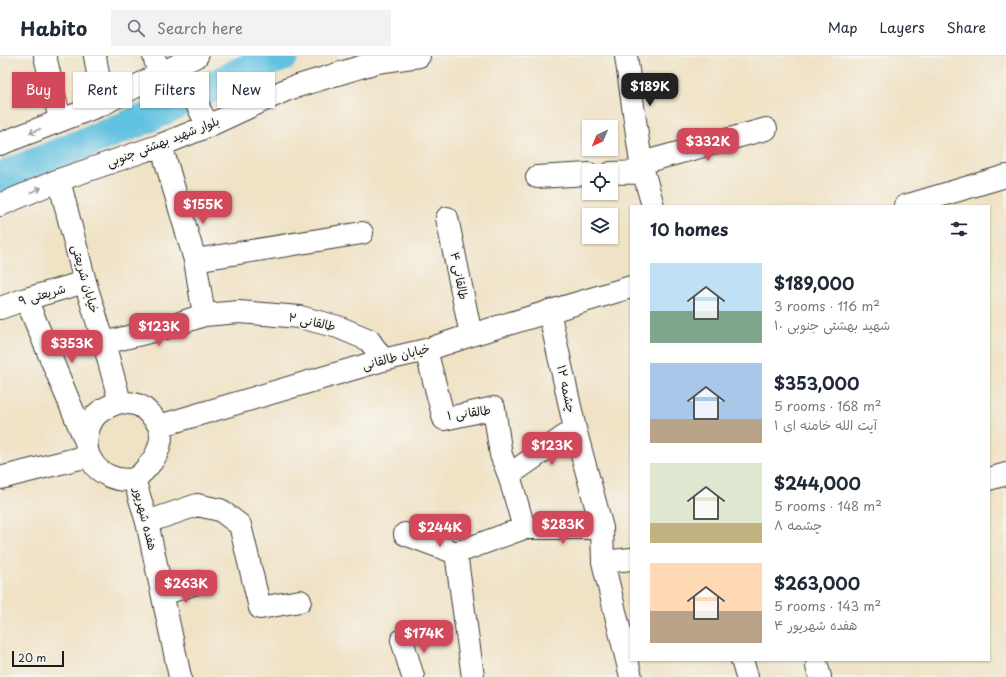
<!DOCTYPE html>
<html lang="en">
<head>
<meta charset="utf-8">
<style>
  body { margin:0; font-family:"Playpen Sans","Playpen Sans Arabic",sans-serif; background:#f2f2f3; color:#1f2937; height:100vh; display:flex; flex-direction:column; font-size:15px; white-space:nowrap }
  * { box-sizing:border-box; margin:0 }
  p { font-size:13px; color:#747a83 }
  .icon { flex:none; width:22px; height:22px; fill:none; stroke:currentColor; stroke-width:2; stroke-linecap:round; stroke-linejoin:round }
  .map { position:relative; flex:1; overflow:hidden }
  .details { position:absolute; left:630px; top:149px; width:360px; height:456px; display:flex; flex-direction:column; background:#fff; border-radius:0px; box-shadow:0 1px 3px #0004 }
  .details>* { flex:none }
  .hud { position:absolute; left:12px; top:16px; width:380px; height:36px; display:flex; gap:8px }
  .needle { width:26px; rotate:224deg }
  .fabs { position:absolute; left:582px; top:64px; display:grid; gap:8px }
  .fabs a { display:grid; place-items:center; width:36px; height:36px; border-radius:0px; background:#fff; box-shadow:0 1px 3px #0004; font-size:20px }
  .scale { position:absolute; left:12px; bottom:10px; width:52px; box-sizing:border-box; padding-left:4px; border:2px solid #1c1c1c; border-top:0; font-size:11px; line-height:14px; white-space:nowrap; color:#1c1c1c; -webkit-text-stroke:3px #f6f6f2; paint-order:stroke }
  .price { position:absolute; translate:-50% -34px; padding:0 9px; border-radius:8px; background:#d1495b; color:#fff; font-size:13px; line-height:26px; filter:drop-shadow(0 1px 2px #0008) }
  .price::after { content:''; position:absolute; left:50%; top:24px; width:12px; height:9px; margin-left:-6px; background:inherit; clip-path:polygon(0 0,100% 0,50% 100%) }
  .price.current { background:#222; color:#fff }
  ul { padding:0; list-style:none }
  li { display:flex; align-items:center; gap:12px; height:100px; padding:0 20px }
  li span { display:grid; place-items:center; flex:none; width:112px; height:80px; border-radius:0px; color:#555 }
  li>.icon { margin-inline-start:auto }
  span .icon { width:48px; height:48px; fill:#fffc; stroke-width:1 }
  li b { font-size:17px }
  h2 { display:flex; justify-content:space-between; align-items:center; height:48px; padding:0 20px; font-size:17px }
  .chip { padding:0 14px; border-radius:0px; background:#fff; box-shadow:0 1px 3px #0004; font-size:14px; line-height:36px }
  .chip.current { background:#d1495b; color:#fff }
  header { display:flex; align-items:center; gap:24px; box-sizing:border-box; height:56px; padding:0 20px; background:#fff; border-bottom:1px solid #e0e1e3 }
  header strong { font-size:19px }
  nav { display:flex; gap:22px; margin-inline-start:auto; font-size:14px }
  .search { width:280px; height:36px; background:#f2f2f3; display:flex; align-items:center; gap:10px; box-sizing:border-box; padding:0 14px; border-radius:0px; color:#747a83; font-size:15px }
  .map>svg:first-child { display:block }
</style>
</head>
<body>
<header>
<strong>Habito</strong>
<div class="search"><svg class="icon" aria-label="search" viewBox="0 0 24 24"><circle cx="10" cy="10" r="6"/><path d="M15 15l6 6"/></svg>Search here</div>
<nav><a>Map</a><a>Layers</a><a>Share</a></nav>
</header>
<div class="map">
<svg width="1006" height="621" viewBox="0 0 1006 621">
  <rect width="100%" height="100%" fill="#f6f6f2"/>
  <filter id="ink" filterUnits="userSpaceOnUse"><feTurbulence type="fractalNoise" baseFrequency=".025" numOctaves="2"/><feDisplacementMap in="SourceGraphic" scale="8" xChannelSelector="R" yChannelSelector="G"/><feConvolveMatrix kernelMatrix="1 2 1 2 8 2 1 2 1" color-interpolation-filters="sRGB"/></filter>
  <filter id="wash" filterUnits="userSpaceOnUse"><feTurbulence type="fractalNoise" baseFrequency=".012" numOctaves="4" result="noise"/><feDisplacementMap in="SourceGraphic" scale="16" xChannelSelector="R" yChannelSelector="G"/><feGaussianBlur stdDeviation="0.9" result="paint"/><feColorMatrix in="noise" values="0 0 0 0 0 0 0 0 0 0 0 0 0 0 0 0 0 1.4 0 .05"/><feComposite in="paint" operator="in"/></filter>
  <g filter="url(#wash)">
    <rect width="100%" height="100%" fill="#f0e2c5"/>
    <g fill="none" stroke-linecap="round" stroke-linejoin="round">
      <!-- river -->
      <path stroke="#61c1e0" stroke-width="31" d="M0 122 18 114 147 62 241 16 283 0"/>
    </g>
  </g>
  <g filter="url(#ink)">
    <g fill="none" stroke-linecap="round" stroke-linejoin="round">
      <!-- minor casing -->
      <g stroke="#3c3a35" stroke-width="24">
        <path id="minor" d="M95 0 103 48
          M154 0 159 18
          M626 0 641 107 653 150
          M177 9 208 70
          M0 88 103 48 159 18 197 0
          M161 89 195 204 204 259
          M641 107 766 73
          M611 117 644 116
          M537 121 589 118
          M0 149 59 124 161 89 208 70 288 33 377 6 419 0
          M905 150 1006 120
          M447 162 471 279
          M195 204 362 177
          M26 243 86 386
          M0 252 26 243 85 226
          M549 255 575 373 602 472 603 506 631 621
          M104 287 165 272 204 259 239 256 300 261 338 271 369 284 383 304
          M426 294 444 363 494 352 501 399 509 419 524 472 456 497 473 621
          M159 370 383 304 426 294 471 279 631 231
          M509 419 575 373
          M989 423 1006 418
          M147 466 197 449 220 454 240 469 260 552 300 545
          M524 472H602
          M405 478 456 497
          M603 506 631 503
          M163 538 199 526
          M402 584 413 621
          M742 604 747 621
          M817 610 820 621"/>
      </g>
      <!-- major casing -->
      <g stroke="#3c3a35" stroke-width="24">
        <path id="major" d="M45 0 60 64
          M59 124 85 226 104 287 120 346
          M120 346C126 347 134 347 140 350 145 352 148 357 152 360 154 363 158 367 159 370 165 382 157 400 149 409 145 414 139 421 133 423 125 425 116 423 109 420 103 417 96 413 93 407 83 394 85 372 96 359 103 352 111 349 120 346Z
          M0 422 88 400
          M134 423 147 466 180 621"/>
      </g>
      <!-- minor -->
      <use href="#minor" stroke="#fff" stroke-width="22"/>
      <!-- major -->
      <use href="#major" stroke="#fff" stroke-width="22"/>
    </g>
    <!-- one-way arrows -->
    <defs><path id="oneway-shaft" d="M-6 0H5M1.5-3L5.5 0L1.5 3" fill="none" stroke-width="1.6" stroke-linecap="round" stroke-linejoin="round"/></defs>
    <g stroke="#999">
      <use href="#oneway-shaft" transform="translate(35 75) rotate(158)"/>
      <use href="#oneway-shaft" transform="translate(36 134) rotate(-24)"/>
    </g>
  </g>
  <g text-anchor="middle" stroke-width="3" stroke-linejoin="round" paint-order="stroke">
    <!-- street labels -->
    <g font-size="12" fill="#1c1c1c" stroke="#f6f6f2">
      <text transform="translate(163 86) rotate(-21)" y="4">بلوار شهید بهشتی جنوبی</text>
      <text transform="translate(459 220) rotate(79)" y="4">طالقانی ۴</text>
      <text transform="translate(85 223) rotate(74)" y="4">خیابان شریعتی</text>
      <text transform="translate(42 239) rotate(-16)" y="4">شریعتی ۹</text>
      <text transform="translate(312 266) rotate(12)" y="4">طالقانی ۲</text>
      <text transform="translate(396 301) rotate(-15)" y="4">خیابان طالقانی</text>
      <text transform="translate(566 333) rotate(78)" y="4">چشمه ۱۲</text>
      <text transform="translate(469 357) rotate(-8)" y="4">طالقانی ۱</text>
      <text transform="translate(145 463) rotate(76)" y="4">هفده شهریور</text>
    </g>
  </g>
</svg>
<div class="fabs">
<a><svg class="needle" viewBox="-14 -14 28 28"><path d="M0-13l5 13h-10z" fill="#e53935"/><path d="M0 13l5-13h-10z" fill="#747a83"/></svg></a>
<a><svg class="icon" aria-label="locate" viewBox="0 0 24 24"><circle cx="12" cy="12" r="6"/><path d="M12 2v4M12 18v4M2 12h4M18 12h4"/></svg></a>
<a><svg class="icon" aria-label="layers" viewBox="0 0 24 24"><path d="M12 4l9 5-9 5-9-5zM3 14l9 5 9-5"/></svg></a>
</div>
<div class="scale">20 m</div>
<b class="price current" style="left:650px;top:51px">$189K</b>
<b class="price" style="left:708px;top:106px">$332K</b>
<b class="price" style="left:203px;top:169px">$155K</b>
<b class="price" style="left:159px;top:291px">$123K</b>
<b class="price" style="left:72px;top:308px">$353K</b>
<b class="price" style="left:552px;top:410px">$123K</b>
<b class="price" style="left:563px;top:489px">$283K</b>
<b class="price" style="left:440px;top:492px">$244K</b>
<b class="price" style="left:186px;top:548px">$263K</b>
<b class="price" style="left:424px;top:598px">$174K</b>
<div class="hud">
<a class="chip current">Buy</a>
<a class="chip">Rent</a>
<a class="chip">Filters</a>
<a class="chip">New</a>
</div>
<section class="details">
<h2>10 homes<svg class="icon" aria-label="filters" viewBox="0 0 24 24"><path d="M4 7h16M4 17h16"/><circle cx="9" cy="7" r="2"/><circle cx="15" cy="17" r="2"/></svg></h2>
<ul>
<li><span style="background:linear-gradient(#bfe0f5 60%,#7fa58c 0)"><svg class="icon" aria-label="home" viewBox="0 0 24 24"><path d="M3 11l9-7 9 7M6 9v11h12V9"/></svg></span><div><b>$189,000</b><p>3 rooms · 116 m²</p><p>شهید بهشتی جنوبی ۱۰</p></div></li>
<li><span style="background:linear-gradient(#a9c7e8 70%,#b9a48a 0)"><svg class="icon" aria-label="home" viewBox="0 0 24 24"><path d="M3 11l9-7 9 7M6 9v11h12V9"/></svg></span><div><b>$353,000</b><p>5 rooms · 168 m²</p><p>آیت الله خامنه ای ۱</p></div></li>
<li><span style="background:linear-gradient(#dfe7d0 75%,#c2b280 0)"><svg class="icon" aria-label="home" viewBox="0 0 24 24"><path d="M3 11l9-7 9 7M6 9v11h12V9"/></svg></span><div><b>$244,000</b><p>5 rooms · 148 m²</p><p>چشمه ۸</p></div></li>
<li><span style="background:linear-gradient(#ffd9b3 60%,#b9a48a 0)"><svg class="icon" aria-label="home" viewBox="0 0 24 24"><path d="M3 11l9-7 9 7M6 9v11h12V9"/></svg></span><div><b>$263,000</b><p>5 rooms · 143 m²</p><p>هفده شهریور ۴</p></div></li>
</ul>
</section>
</div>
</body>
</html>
